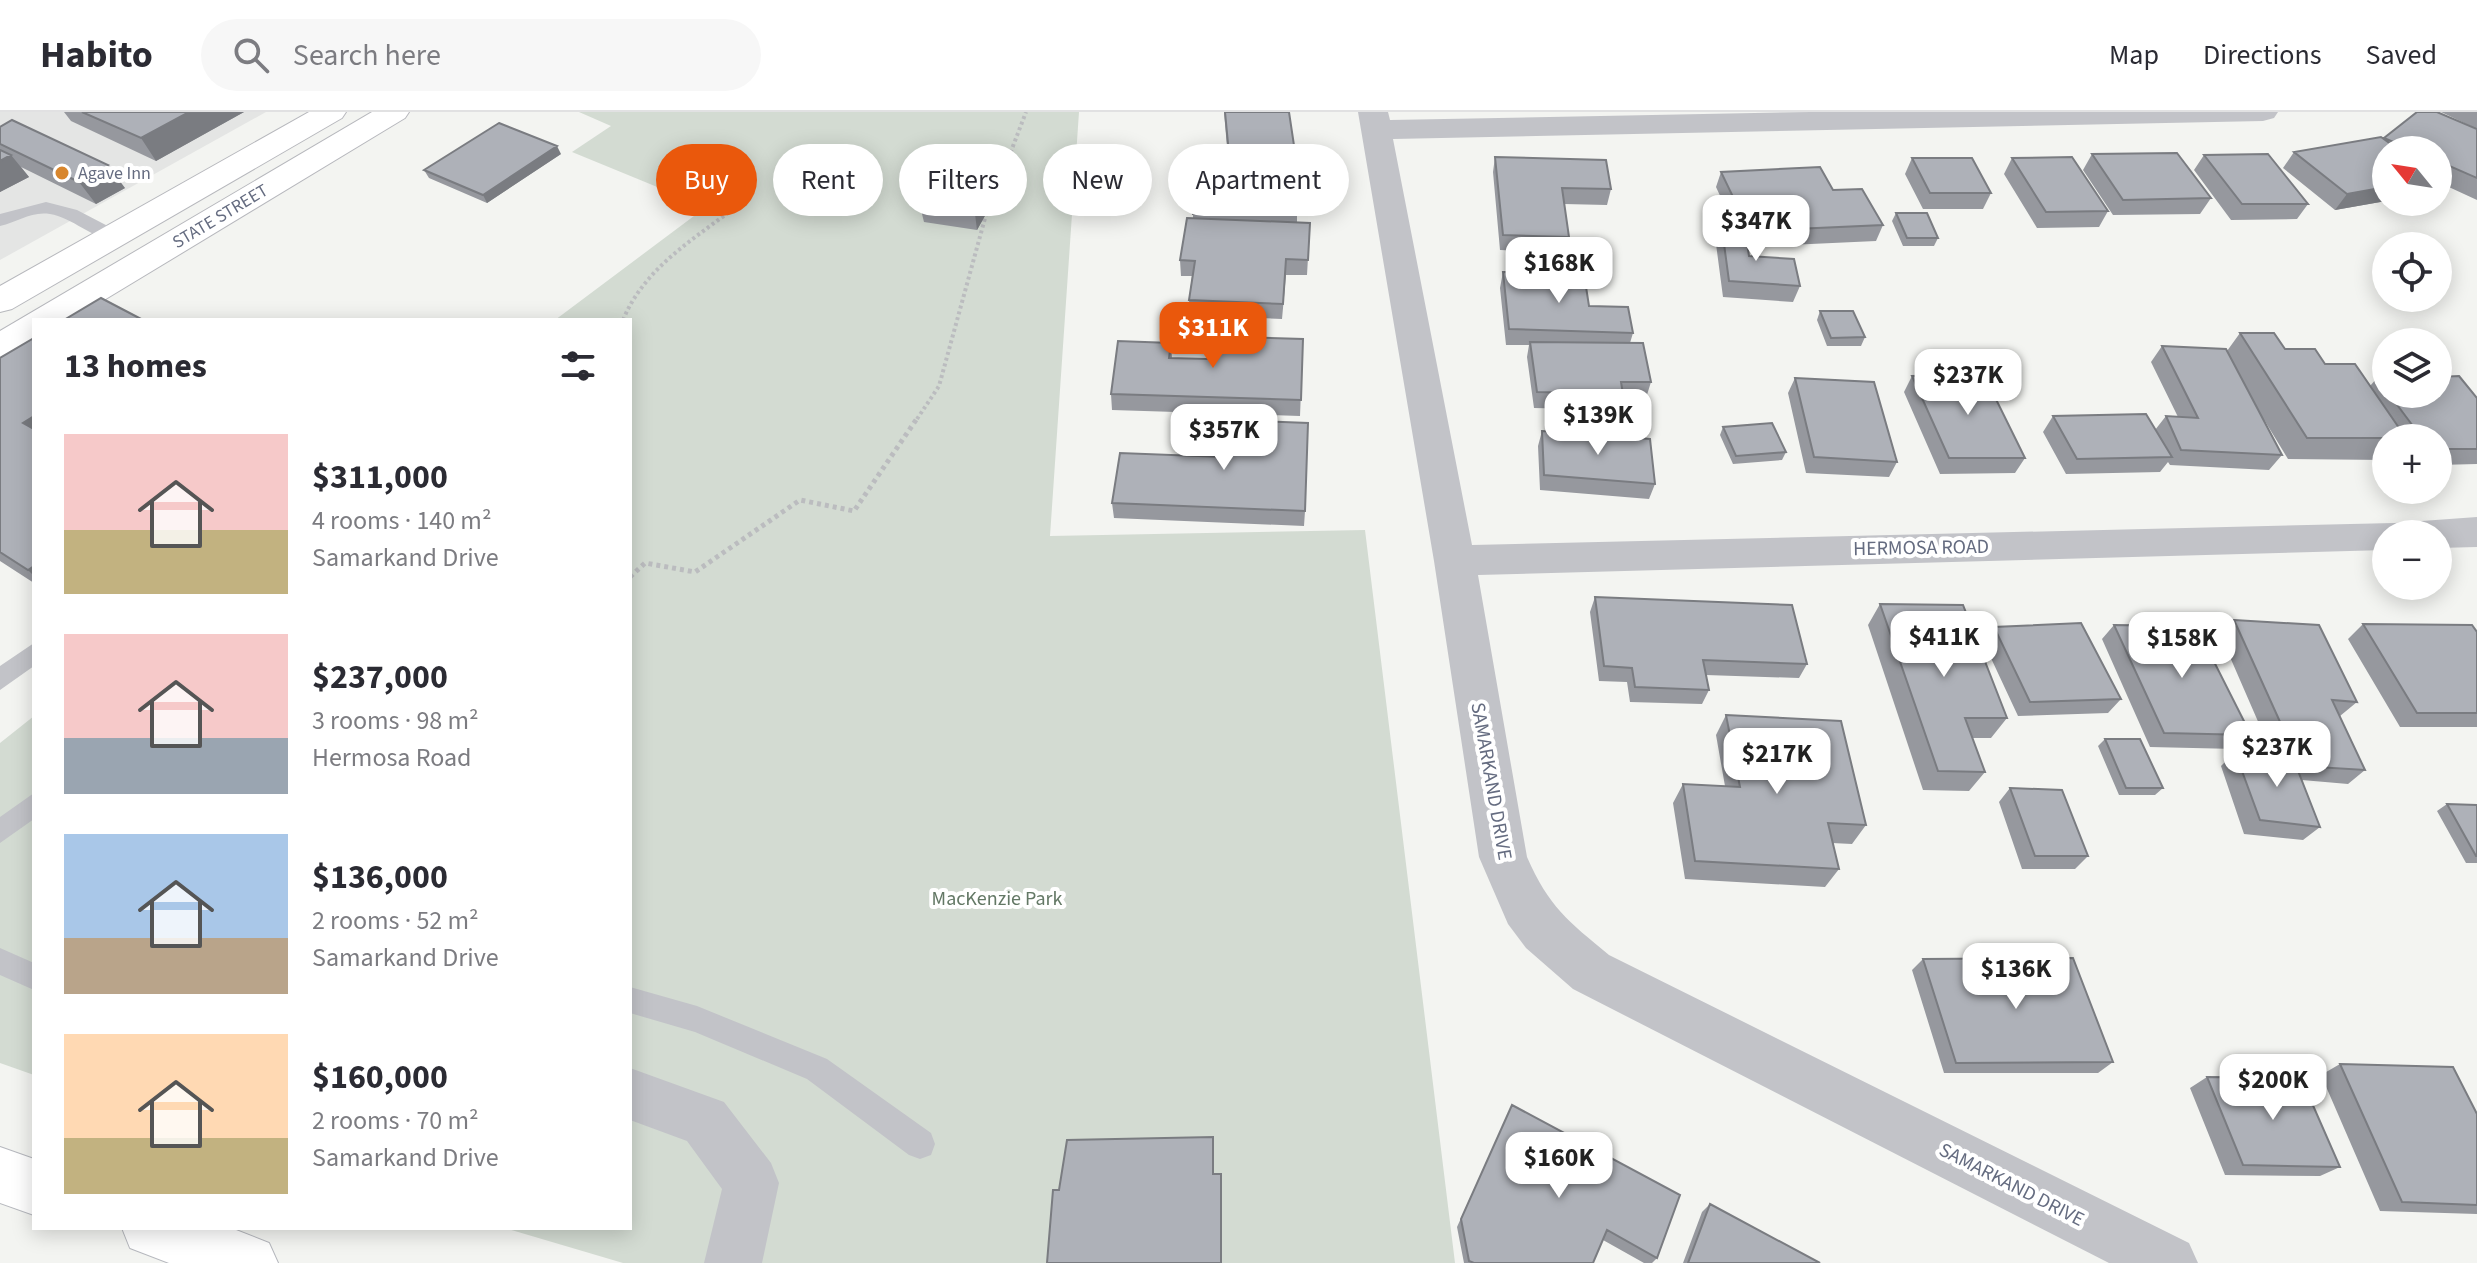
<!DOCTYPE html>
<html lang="en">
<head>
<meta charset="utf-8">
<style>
  body { margin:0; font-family:"Source Sans 3",sans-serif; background:#f7f7f7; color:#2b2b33; height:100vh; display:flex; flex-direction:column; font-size:30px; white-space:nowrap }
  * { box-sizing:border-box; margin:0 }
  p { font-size:26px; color:#7c7c81 }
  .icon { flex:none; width:44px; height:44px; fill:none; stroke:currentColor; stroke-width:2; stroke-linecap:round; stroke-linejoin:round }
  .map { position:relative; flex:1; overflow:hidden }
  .panel { position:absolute; left:32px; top:206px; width:600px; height:912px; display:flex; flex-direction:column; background:#fff; border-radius:0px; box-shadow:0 4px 20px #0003 }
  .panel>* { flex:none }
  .banner { position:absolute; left:656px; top:32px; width:760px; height:72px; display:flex; gap:16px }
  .needle { width:52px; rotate:300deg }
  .controls { position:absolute; left:2372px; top:24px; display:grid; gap:16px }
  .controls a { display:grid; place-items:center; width:80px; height:80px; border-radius:50%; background:#fff; box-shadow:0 4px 20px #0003; font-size:40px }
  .price { position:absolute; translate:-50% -68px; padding:0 18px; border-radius:16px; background:#fff; color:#222; font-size:26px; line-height:52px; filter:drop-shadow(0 2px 4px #0008) }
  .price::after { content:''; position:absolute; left:50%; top:48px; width:24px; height:18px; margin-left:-12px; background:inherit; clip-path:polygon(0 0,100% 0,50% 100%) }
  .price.active { background:#ea580c; color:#fff }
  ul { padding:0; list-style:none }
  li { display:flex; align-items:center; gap:24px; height:200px; padding:0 32px }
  li span { display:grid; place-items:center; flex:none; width:224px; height:160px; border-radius:0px; color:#555 }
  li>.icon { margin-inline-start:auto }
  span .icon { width:96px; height:96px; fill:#fffc; stroke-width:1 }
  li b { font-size:34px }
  h2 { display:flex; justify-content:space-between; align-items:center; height:96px; padding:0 32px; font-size:34px }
  .chip { padding:0 28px; border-radius:36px; background:#fff; box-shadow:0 4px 20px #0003; font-size:28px; line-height:72px }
  .chip.active { background:#ea580c; color:#fff }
  header { display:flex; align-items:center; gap:48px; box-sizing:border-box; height:112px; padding:0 40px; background:#fff; border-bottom:2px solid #e1e1e2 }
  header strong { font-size:38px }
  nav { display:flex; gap:44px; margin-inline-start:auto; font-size:28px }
  .search { width:560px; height:72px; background:#f7f7f7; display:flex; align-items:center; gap:20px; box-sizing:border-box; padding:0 28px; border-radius:44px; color:#7c7c81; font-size:30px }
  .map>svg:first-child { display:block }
</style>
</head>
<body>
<header>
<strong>Habito</strong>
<div class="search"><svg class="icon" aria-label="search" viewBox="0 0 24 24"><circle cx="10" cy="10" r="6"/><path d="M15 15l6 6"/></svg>Search here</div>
<nav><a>Map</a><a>Directions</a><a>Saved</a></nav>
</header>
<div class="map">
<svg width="2477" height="1151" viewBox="0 0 2477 1151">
  <rect width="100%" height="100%" fill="#f3f4f1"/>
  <!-- built -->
  <path fill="#e4e5e4" d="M0 0H266L0 148Z"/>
  <!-- green -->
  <path fill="#d3dbd2" d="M579 0H1079L1050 424 1365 418 1455 1151H623L505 1116H630V208H555L706 95 572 40 611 14Z
    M34 604V963L0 951V631Z"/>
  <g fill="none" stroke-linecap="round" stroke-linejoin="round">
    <!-- secondary casing -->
    <g stroke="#b6b8be" stroke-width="2">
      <path id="secondary" d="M0 1035 34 1047V1103L0 1091Z
        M122 1116H231L269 1131 278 1151H169L130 1136Z"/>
    </g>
    <!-- primary casing -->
    <g stroke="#b7b8bd" stroke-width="2">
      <path id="primary" d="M309 0H346L342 6 12 197 0 200V174Z
        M372 0H409L405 6 71 208H34V231L0 247V219Z"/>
    </g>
    <!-- path-far1 -->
    <path stroke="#bbbcbf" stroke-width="4" stroke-dasharray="3 3" stroke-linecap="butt" d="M1002 63 1026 0
      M623 208C644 157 691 129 733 97
      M917 307 939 274 987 99"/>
    <!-- path -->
    <path stroke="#bbbcbf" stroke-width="5" stroke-dasharray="4 4" stroke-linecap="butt" d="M630 465 645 451 695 460 800 388 854 399 918 305"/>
    <!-- service -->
    <path fill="#c2c3c8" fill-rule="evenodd" d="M46 90 77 98 125 123 122 127C99 133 73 105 50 102 31 99 18 110 0 114V102Z
      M34 531V554L0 578V554Z
      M34 681V707L0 731V705Z
      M0 836 34 851V878L0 863Z
      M630 875 697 894 827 947 931 1021 935 1032 931 1043 920 1047 909 1043 807 967 695 920 630 901Z"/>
    <!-- minor -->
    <path fill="#c2c3c8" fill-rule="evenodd" d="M1358 0H1388L1390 8 1810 0H2278L2274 6 2263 9 1393 27 1472 433 2394 411 2477 405V435L2438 436V422H2386V438L1478 463 1527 745C1549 795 1568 809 1609 843L2189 1131 2198 1151H2109L1573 877 1526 836 1508 812 1479 745 1434 449Z
      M630 956 724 990 771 1051 779 1071 762 1151H704L722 1077 687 1029 630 1008Z"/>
    <!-- secondary -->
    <use href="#secondary" fill="#fff" fill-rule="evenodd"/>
    <!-- primary -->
    <use href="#primary" fill="#fff" fill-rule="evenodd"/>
  </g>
  <!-- wall -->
  <path fill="#96989e" d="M64 0H244L156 49 71 9Z
    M1224 0H1289L1295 40V47H1297V111H1310L1307 163H1286L1282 207 1190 203 1189 188 1192 164H1181L1180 148 1193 106V102L1228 47Z
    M2441 0H2477V17Z
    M0 15 125 76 96 92 21 55 29 65 0 80Z
    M2477 17V88L2438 70V38H2386V89L2335 98 2283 56 2294 40 2384 26Z
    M561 42 487 91 429 66 424 58Z
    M2092 42 2211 86 2200 102 2113 103 2083 58Z
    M2204 43 2308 92 2297 107 2231 108 2194 58Z
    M1495 45 1611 77 1607 93 1564 92 1569 125 1565 141 1500 138 1493 60Z
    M1912 46 1991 81 1983 97H1923L1905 62Z
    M2012 46 2108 99 2099 115 2037 116 2004 62Z
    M1003 52 1005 68 977 118 924 110 920 94Z
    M1721 60 1883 113 1876 129 1766 134 1751 102 1729 103 1716 75Z
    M1896 101 1938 126 1934 134H1903L1892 109Z
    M1722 117 1749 144 1800 174 1793 190 1723 185 1716 132Z
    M1503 160 1589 194 1633 221 1630 231 1651 270 1646 286 1622 285 1619 298 1534 296 1527 245 1529 233H1506L1500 176Z
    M1820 199 1865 225 1861 234H1827L1817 208Z
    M2240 221 2325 252 2370 274 2377 266H2386V282H2438L2477 286V352L2438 353V326H2386V348L2288 347 2263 306 2282 343 2269 358 2170 353 2168 350 2160 360 2066 362 2043 320 2053 304 2155 318 2166 304 2178 305 2151 250 2162 234 2227 239Z
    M34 226V471L0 449V246Z
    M1303 227 1300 304 1112 298 1111 282 1171 231 1172 246 1208 247Z
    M1912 264 2025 346 2015 361 1940 362 1904 280Z
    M1795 266 1897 350 1889 365 1806 361 1788 281Z
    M1723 315 1786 340 1782 348 1733 352 1720 323Z
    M1542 319 1655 372 1649 387 1540 378 1538 334Z
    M1223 345 1305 399 1304 414 1114 406 1112 391Z
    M1595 485 1807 552 1799 566 1706 563 1709 578 1702 592 1630 590 1627 570 1599 569 1590 500Z
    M1880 492 2007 606 1991 626H1972L1985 660 1969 679 1923 678 1868 513Z
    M2234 508 2357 590 2340 604H2339L2365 658 2348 672 2302 668 2320 715 2303 728 2244 722 2221 654 2235 640 2273 644 2220 522Z
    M2363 512 2477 520V615H2400L2348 527Z
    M2114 513 2251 623 2236 637 2150 635 2102 527Z
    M1994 515 2121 587 2108 601 2018 604 1983 529Z
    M1726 603 1866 713 1852 732 1832 731 1839 757 1825 775 1685 767 1673 691 1683 672 1725 674 1716 623Z
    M2105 627 2163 676 2155 683H2119L2098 634Z
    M2010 676 2088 744 2075 757H2022L1999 690Z
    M2447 692 2477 693V751H2466L2437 699Z
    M1923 847 2113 950 2098 961H1944L1912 858Z
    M2340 952 2477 1002V1102L2380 1099 2321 963Z
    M2207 965 2340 1055 2320 1064 2225 1063 2190 976Z
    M1512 993 1657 1146 1652 1151H1644L1603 1128 1593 1151H1464L1457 1115Z
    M1710 1092 1820 1151H1683L1702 1100Z"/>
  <!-- shaded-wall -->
  <path fill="#7a7c81" d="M189 0H244L156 49 141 26Z
    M557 34 561 42 487 91 483 83Z
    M11 43 29 65 0 80V49Z
    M1003 52 1005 68 977 118 975 102Z
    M108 53 125 76 96 92 79 70Z
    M2386 75V89L2335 98 2347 82Z
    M34 304V322L23 311Z
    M34 454V464L28 458Z"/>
  <!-- building -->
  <path fill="#aeb1b8" stroke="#7a7c81" stroke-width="2" d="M82 0H189L141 26Z
    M1225 0H1289L1295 40 1229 42Z
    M2417 0H2437L2477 17V66L2438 49V38H2412L2384 26Z
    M12 8 108 53 79 70 0 32V15Z
    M499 11 557 34 483 83 424 58Z
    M2381 25 2399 38H2386V75L2347 82 2294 40Z
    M0 38 11 43 0 49Z
    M2177 41 2211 86 2123 88 2092 42Z
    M2268 42 2308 92H2242L2204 43Z
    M950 45 1003 52 975 102 920 94Z
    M1495 45 1606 48 1611 77 1562 76 1569 125 1503 123Z
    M2072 45 2108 99 2046 100 2012 46Z
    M1912 46H1972L1991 81H1930Z
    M1196 47H1297L1298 103 1193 102Z
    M1820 55 1833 78 1862 77 1883 113 1772 118 1756 86 1734 87 1721 60Z
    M1896 101H1927L1938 126H1907Z
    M1187 106 1310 111 1308 148 1286 147 1283 192 1189 188 1195 149 1180 148Z
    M1722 117 1745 118 1749 144 1794 147 1800 174 1729 169Z
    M1503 160 1584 162 1589 194 1628 195 1633 221 1509 217Z
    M101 186 143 208H64Z
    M1820 199H1853L1865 225 1831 226Z
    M2240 221H2274L2285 237H2315L2325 252H2355L2406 326H2307Z
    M1209 224 1303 227 1301 288 1111 282 1118 229 1171 231 1169 246 1208 247Z
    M34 226V304L23 311 34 317V454L28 458 0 440V246Z
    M1530 230 1643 231 1651 270H1621L1623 282 1537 280Z
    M2162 234 2226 237 2282 343 2181 338 2166 304 2198 306Z
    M1984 263 2025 346H1949L1912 264Z
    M2459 264 2477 286V337H2438V326H2422L2389 282H2438V265Z
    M1795 266 1874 270 1897 350 1814 345Z
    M2377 266H2386V278Z
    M2146 302 2172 345 2077 347 2053 304Z
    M1226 308 1308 311 1305 399 1112 391 1120 341 1223 345Z
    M1772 311 1786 340 1736 344 1723 315Z
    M1542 319 1650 327 1655 372 1544 363Z
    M1595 485 1792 493 1807 552 1703 548 1709 578 1635 575 1632 556 1604 554Z
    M1880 492 1963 493 2007 606H1965L1985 660 1938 659Z
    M2234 508 2319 513 2357 590 2332 588 2365 658 2300 654Z
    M2081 511 2121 587 2030 590 1994 515Z
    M2363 512 2472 513 2477 520V601H2417Z
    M2114 513 2196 514 2251 623 2164 621Z
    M1726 603 1841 609 1866 713 1828 711 1839 757 1695 749 1683 672 1740 675Z
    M2105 627H2140L2163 676H2126Z
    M2235 640 2293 646 2320 715 2260 708Z
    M2010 676 2062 678 2088 744H2035Z
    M2447 692 2477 693V744H2476Z
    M2073 846 2113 950 1956 951 1923 847Z
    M2340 952 2453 955 2477 1002V1093L2402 1090Z
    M2207 965 2301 966 2340 1055 2243 1053Z
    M1512 993 1680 1083 1657 1146 1607 1118 1593 1151H1474L1469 1149 1461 1107Z
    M1213 1025V1062H1221V1151H1047L1053 1078H1059L1067 1028Z
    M1710 1092 1820 1151H1688Z"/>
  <!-- markers -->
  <circle fill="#d8862d" stroke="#fff" stroke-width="3" cx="62" cy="61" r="8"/>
  <g text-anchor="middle" stroke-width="8" stroke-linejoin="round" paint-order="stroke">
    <!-- far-poi labels -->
    <g font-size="18" fill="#656c80" stroke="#fff" text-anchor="start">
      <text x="78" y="67">Agave Inn</text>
    </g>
    <!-- far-street labels -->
    <g font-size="18" fill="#656c80" stroke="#fff">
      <text transform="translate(220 104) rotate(-31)" y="6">STATE STREET</text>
    </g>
    <!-- street labels -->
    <g font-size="20" fill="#656c80" stroke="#fff">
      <text transform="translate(1921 435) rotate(-1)" y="7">HERMOSA ROAD</text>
      <text transform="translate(1492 669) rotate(80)" y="7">SAMARKAND DRIVE</text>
      <text transform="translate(2012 1072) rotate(27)" y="7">SAMARKAND DRIVE</text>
    </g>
    <!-- park labels -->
    <g font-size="20" fill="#637865" stroke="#fff">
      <text x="997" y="793">MacKenzie Park</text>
    </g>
  </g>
</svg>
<div class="controls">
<a><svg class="needle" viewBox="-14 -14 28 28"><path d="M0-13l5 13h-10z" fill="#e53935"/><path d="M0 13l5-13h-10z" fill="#7c7c81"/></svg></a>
<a><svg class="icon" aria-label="locate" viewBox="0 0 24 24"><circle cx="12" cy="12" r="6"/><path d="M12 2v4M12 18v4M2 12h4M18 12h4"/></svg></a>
<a><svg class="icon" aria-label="layers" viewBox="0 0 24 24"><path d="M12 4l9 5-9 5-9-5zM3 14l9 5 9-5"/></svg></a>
<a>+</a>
<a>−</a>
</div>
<b class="price" style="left:1756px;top:151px">$347K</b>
<b class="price" style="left:1559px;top:193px">$168K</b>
<b class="price active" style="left:1213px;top:258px">$311K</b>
<b class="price" style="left:1968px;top:305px">$237K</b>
<b class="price" style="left:1598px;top:345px">$139K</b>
<b class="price" style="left:1224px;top:360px">$357K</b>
<b class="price" style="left:1944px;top:567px">$411K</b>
<b class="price" style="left:2182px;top:568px">$158K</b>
<b class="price" style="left:2277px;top:677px">$237K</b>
<b class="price" style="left:1777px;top:684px">$217K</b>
<b class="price" style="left:2016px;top:899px">$136K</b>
<b class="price" style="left:2273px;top:1010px">$200K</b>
<b class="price" style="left:1559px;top:1088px">$160K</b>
<div class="banner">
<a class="chip active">Buy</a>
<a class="chip">Rent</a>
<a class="chip">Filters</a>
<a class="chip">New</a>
<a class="chip">Apartment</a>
</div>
<section class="panel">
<h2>13 homes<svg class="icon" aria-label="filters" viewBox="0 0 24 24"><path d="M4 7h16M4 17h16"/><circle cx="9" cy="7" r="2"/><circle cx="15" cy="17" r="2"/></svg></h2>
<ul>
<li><span style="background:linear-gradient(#f6c9c9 60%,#c2b280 0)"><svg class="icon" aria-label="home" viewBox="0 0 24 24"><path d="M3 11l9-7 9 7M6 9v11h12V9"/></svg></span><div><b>$311,000</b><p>4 rooms · 140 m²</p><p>Samarkand Drive</p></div></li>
<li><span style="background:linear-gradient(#f6c9c9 65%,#9aa5b1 0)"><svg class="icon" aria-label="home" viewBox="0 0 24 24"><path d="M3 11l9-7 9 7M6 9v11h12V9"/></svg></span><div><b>$237,000</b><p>3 rooms · 98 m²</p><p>Hermosa Road</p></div></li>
<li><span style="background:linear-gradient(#a9c7e8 65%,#b9a48a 0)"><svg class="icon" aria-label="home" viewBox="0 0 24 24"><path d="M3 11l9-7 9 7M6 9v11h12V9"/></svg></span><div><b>$136,000</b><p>2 rooms · 52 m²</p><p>Samarkand Drive</p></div></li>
<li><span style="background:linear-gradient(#ffd9b3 65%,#c2b280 0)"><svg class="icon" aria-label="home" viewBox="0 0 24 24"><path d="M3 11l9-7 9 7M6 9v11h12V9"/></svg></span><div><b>$160,000</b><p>2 rooms · 70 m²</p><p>Samarkand Drive</p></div></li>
</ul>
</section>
</div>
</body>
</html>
